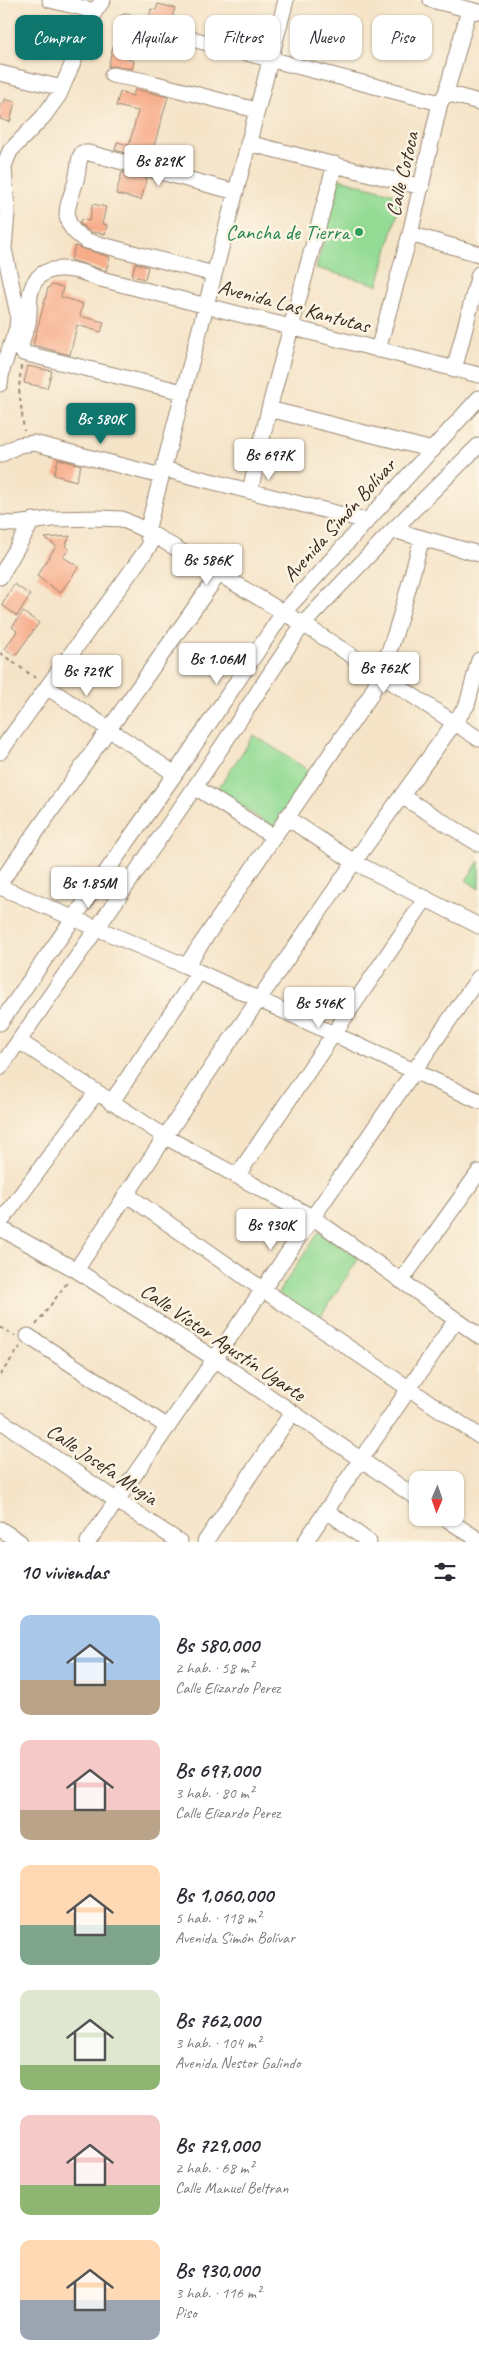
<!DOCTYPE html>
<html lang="es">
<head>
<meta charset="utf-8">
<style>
  body { margin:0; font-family:Caveat,sans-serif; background:#f7f7f7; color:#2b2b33; height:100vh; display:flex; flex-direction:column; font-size:19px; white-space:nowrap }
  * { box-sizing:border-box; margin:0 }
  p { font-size:16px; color:#7c7c81 }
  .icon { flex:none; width:28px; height:28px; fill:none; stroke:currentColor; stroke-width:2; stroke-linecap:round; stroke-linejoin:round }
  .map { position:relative; height:1542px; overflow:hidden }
  .panel { display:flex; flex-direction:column; background:#fff; flex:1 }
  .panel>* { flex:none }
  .banner { position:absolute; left:15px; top:15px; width:450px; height:45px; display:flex; gap:10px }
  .needle { width:32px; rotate:182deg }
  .buttons { position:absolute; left:409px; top:1471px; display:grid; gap:10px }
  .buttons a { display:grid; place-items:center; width:55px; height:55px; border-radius:10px; background:#fff; box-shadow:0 1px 4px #0004; font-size:25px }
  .price { position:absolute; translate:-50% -42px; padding:0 11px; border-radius:5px; background:#fff; color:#222; font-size:16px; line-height:32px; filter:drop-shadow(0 1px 2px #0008) }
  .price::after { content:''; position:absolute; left:50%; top:30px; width:15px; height:11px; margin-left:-8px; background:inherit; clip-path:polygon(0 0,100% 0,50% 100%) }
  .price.current { background:#0f766e; color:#fff }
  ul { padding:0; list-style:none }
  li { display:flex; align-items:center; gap:15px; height:125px; padding:0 20px }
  li span { display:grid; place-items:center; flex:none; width:140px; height:100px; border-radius:10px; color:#555 }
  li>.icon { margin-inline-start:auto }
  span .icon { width:60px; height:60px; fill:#fffc; stroke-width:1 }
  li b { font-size:21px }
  h2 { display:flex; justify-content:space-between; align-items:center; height:60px; padding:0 20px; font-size:21px }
  .chip { padding:0 18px; border-radius:10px; background:#fff; box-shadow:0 1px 4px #0004; font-size:18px; line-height:45px }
  .chip.current { background:#0f766e; color:#fff }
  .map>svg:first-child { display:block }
</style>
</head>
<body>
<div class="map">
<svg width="479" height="1542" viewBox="0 0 479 1542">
  <rect width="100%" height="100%" fill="#fcf5e5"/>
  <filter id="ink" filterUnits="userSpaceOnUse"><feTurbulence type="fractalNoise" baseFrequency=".02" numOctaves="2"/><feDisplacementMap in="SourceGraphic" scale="10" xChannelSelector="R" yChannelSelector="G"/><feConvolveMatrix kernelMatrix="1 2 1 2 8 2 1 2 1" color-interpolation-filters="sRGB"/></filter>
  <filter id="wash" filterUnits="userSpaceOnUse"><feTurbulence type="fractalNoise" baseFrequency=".0096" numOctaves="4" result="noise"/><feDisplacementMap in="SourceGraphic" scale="20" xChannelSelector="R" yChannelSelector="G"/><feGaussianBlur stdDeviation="1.12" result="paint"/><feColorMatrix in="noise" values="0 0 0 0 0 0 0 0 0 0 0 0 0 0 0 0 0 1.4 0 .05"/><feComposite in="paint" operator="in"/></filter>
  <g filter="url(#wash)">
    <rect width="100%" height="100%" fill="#f5e4c8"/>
    <!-- green -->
    <path fill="#94db95" stroke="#68825a" d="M339 179 402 196 378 285 316 268Z
      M254 735 311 772 274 828 217 790Z
      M479 861V889L466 880Z
      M319 1232 359 1258 318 1320 278 1293Z"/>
    <g id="blocks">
      <!-- building -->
      <path fill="#f7ac8a" d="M158 4 175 8 170 24 149 18 151 9 156 10Z
        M113 46 131 50 128 59 134 61 132 69 114 66 108 67Z
        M135 89 168 97 150 160 115 150 117 142 129 145 138 111 116 106 120 92 133 96Z
        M5 99 15 102 10 122 0 119V103L4 104Z
        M122 172 147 178 141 200 116 194Z
        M93 204 106 207 102 224 107 225 105 234 91 232 80 224 81 219 89 221Z
        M75 246 110 257 106 271 71 260Z
        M135 263 148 267 145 279 132 276Z
        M52 285 63 287 61 297 83 304 80 316 104 322 101 332 77 325 70 355 33 345 48 288Z
        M28 366 52 371 47 388 24 383Z
        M58 459 81 465 76 481 54 475Z
        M70 536 65 546 69 549 63 557 79 567 60 593 37 576 56 546 45 538Z
        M14 584 30 595 17 616 2 605Z
        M23 612 39 623 15 656 5 649 17 631 12 627Z"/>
    </g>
  </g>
  <g filter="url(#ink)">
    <use href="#blocks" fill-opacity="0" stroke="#988773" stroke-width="1"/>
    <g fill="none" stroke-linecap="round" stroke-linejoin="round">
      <!-- minor casing -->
      <g stroke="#988773" stroke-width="17">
        <path id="minor" d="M50 0 95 11
          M431 0 479 12
          M126 22 440 103
          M0 73 62 88
          M112 75 145 81 256 110
          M446 93 479 102
          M248 143 422 187
          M410 234 479 254
          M214 274 87 241C59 224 66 210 75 184 78 175 78 166 80 157L82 153H89L236 192
          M378 350 410 234 440 103 446 93 469 10
          M454 370 479 274
          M0 384 2 370 17 328 18 315 4 249 7 213 4 166 10 151 43 117 59 95 95 11 103 0
          M183 392 23 353C18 343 26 333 28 323 30 312 28 302 31 291 39 260 75 268 97 278L479 375
          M269 409 433 450
          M0 455 19 445 34 443 161 476
          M163 469 367 521
          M250 491 269 409 335 164
          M0 523 15 524 52 519 100 518 122 519 147 531 303 624 479 739
          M393 530 479 554
          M0 577 33 520
          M47 687 175 774
          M0 752 150 545 147 531 286 0
          M195 787 274 837
          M403 797 479 844
          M286 817 354 862 479 926
          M0 883 218 575
          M0 887 186 966 479 1101
          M186 966 370 696C395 647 407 591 422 538
          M0 1023 175 774 283 613 479 398
          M19 1041 164 1136 312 1217 479 1336
          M0 1068 195 787 303 624 393 530 479 445
          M111 1103 199 972
          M237 1176 426 898
          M126 1194 262 1289 479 1436
          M0 1223 96 1093
          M0 1228 76 1270 215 1359 418 1499
          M76 1270 214 1064 354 862 467 705 479 660
          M401 1281 479 1172
          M28 1336 168 1427
          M0 1420 117 1501 180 1542
          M326 1510 369 1542
          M445 1518 479 1540
          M0 1529 20 1542
          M88 1542 479 977
          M205 1542 291 1414
          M305 1542 455 1321"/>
      </g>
      <!-- path -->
      <path stroke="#988773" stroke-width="2" stroke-dasharray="4 4" stroke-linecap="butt" d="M21 366 19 389 24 431
        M0 653 37 679
        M36 1325 69 1280
        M0 1327 15 1336
        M0 1375 20 1347"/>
      <!-- minor -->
      <use href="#minor" stroke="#fff" stroke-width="15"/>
    </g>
  </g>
  <!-- markers -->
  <circle fill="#2e9e5b" stroke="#fcf5e5" stroke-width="2" cx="359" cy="232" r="5"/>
  <g text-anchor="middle" stroke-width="5" stroke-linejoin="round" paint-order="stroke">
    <!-- street labels -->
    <g font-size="21" fill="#3b2a1e" stroke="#fcf5e5">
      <text transform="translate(402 174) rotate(-77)" y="7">Calle Cotoca</text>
      <text transform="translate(294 306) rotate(15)" y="7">Avenida Las Kantutas</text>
      <text transform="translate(339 520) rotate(-48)" y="7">Avenida Simón Bolívar</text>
      <text transform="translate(223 1342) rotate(34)" y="7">Calle Víctor Agustín Ugarte</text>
      <text transform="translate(102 1464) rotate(34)" y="7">Calle Josefa Mugia</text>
    </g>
    <!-- leisure labels -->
    <g font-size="21" fill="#27864d" stroke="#fcf5e5" text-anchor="end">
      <text x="349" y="239">Cancha de Tierra</text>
    </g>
  </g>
</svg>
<div class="buttons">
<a><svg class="needle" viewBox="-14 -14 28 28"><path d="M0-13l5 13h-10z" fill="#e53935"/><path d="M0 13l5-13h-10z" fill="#7c7c81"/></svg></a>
</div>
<b class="price" style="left:159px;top:187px">Bs 829K</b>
<b class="price current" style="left:101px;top:445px">Bs 580K</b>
<b class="price" style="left:269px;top:481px">Bs 697K</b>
<b class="price" style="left:207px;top:586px">Bs 586K</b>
<b class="price" style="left:217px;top:685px">Bs 1.06M</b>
<b class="price" style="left:384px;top:694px">Bs 762K</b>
<b class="price" style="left:87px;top:697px">Bs 729K</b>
<b class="price" style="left:89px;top:909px">Bs 1.85M</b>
<b class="price" style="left:319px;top:1029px">Bs 546K</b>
<b class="price" style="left:271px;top:1251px">Bs 930K</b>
<div class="banner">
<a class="chip current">Comprar</a>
<a class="chip">Alquilar</a>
<a class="chip">Filtros</a>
<a class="chip">Nuevo</a>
<a class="chip">Piso</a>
</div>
</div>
<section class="panel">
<h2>10 viviendas<svg class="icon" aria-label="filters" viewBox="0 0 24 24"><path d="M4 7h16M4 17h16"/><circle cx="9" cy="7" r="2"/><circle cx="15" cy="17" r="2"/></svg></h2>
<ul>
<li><span style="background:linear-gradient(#a9c7e8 65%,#b9a48a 0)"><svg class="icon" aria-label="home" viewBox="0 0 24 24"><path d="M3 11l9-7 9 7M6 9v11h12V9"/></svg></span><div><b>Bs 580,000</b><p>2 hab. · 58 m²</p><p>Calle Elizardo Perez</p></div></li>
<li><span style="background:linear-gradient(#f6c9c9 70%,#b9a48a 0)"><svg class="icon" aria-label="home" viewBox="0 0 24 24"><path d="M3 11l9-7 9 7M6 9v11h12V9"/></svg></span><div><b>Bs 697,000</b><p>3 hab. · 80 m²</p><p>Calle Elizardo Perez</p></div></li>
<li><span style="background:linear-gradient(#ffd9b3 60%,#7fa58c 0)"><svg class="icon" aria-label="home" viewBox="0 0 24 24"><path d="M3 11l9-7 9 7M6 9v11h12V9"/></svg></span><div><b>Bs 1,060,000</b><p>5 hab. · 118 m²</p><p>Avenida Simón Bolívar</p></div></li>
<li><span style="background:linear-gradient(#dfe7d0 75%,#8fb573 0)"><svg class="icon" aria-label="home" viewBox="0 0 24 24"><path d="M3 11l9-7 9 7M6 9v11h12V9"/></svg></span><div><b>Bs 762,000</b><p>3 hab. · 104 m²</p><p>Avenida Nestor Galindo</p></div></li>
<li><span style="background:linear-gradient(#f6c9c9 70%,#8fb573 0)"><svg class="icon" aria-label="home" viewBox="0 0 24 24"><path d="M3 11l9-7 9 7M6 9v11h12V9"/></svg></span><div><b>Bs 729,000</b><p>2 hab. · 68 m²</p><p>Calle Manuel Beltran</p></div></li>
<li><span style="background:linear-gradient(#ffd9b3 60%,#9aa5b1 0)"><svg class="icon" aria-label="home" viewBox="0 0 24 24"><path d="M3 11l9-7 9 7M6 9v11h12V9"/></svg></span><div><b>Bs 930,000</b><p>3 hab. · 116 m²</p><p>Piso</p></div></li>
</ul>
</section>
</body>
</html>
